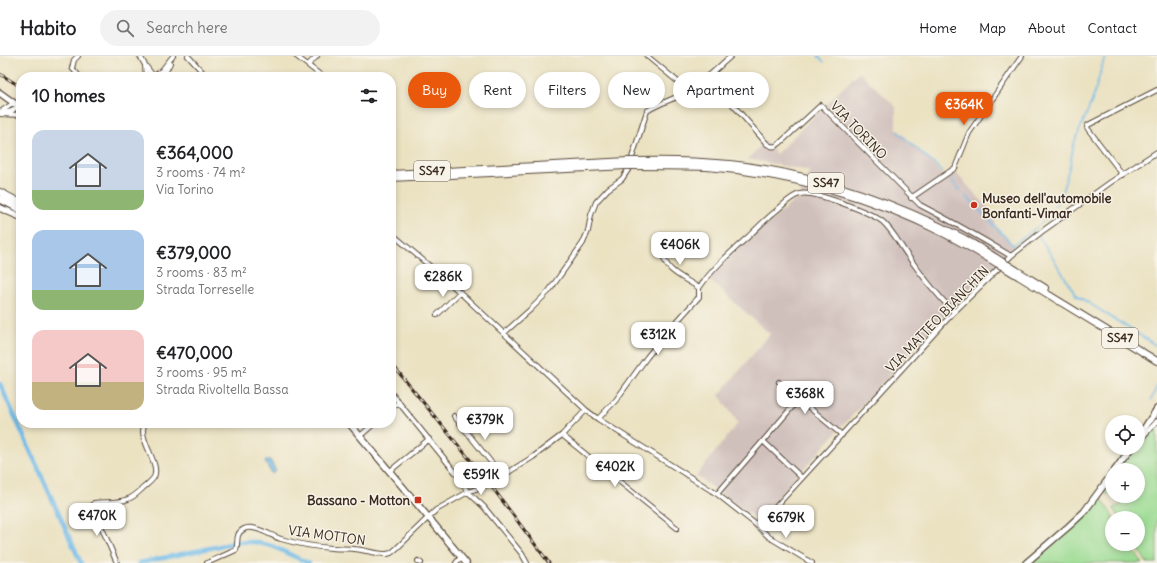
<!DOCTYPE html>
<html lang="en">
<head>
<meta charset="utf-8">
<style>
  body { margin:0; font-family:Delius,sans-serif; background:#f2f2f2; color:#202124; height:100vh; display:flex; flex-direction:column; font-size:15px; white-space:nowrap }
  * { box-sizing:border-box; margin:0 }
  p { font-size:13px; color:#757577 }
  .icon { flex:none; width:22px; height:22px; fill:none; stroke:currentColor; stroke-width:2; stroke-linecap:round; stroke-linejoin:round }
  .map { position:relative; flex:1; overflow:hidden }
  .details { position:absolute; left:16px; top:16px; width:380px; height:356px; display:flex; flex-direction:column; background:#fff; border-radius:16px; box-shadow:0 2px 6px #0003 }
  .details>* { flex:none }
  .top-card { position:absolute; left:408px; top:16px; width:380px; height:36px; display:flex; gap:8px }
  .buttons { position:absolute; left:1105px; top:359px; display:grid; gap:8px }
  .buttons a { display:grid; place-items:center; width:40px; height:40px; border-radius:50%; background:#fff; box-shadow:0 2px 6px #0003; font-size:20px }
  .price { position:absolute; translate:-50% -34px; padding:0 9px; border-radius:8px; background:#fff; color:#222; font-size:13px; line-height:26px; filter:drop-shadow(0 1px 2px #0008) }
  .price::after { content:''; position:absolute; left:50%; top:24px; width:12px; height:9px; margin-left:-6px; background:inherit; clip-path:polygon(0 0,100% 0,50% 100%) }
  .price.current { background:#ea580c; color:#fff }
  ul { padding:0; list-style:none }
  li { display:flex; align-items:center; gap:12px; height:100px; padding:0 16px }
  li span { display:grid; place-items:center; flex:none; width:112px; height:80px; border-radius:12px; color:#555 }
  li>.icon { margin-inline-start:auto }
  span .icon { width:48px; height:48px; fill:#fffc; stroke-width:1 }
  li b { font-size:17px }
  h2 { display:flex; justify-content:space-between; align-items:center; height:48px; padding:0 16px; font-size:17px }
  .chip { padding:0 14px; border-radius:18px; background:#fff; box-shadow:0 2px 6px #0003; font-size:14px; line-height:36px }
  .chip.current { background:#ea580c; color:#fff }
  header { display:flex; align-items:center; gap:24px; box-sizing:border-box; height:56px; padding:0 20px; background:#fff; border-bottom:1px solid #e0e0e0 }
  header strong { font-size:19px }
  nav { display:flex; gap:22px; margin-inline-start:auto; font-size:14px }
  .search { width:280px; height:36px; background:#f2f2f2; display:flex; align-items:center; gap:10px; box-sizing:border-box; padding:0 14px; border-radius:22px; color:#757577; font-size:15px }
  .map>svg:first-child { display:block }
</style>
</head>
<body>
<header>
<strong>Habito</strong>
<div class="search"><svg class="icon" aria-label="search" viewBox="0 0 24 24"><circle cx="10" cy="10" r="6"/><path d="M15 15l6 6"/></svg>Search here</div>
<nav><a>Home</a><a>Map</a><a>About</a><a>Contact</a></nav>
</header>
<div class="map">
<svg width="1157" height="507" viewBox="0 0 1157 507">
  <rect width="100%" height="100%" fill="#f7f3e8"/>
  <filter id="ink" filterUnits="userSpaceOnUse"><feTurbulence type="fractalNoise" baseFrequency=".025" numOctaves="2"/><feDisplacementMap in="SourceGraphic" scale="8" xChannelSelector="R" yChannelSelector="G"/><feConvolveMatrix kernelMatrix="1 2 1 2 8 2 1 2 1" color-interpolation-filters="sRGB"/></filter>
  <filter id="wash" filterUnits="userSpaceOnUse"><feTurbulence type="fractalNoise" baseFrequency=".012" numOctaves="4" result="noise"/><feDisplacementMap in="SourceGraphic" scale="16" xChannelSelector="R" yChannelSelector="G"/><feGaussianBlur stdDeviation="0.9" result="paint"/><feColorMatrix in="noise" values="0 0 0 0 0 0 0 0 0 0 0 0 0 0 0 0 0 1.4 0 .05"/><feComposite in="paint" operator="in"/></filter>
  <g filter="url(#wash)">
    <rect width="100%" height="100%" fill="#ebe2c2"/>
    <!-- industrial -->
    <path fill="#d0c0bc" d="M859 16 896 51V72L947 122 955 116 994 158 996 172 1016 193 991 217 975 228 857 354 762 459 756 461 751 459 696 420 738 367 719 339 770 278 708 223 740 191 800 140 809 115 748 103 765 85 776 98Z"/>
    <!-- green -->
    <path fill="#9adb91" stroke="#6a8258" d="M1157 370V507H1147L1135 488H1138V462H1119L1113 452 1122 448 1117 440H1138V414H1119L1131 397 1137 394Z
      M1112 423V436L1107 439 1104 434Z
      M1100 440 1114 462H1112V488H1130L1142 507H1032L1084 461Z"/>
    <!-- water -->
    <path fill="#70bbe9" stroke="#567284" d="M267 404H270L276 415 272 418 265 406Z"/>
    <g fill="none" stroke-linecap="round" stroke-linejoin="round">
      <!-- stream -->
      <path stroke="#70bbe9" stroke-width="1.5" d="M818 0 824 6
        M898 76 943 116
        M949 122 961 135
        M966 140 1013 189 1036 172 1053 156
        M1055 150 1061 139 1070 109 1074 87 1092 45 1105 0
        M1039 180 1076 239 1157 290
        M1151 344 1157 330"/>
      <!-- canal -->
      <path stroke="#70bbe9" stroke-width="4.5" d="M0 328 81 507
        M139 507 239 486H254L272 490 308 507"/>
    </g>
  </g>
  <g filter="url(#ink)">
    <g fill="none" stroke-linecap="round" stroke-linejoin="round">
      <!-- minor casing -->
      <g stroke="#554637" stroke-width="6">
        <path id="minor" d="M78 0 74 4 72 12 80 21
          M140 0 145 9 154 21
          M188 0 207 21
          M296 0 323 21
          M647 0 689 35
          M308 9 317 0
          M145 10 146 21
          M708 20 767 88C773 92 775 91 780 87L821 49 920 149C951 165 981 182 1011 200
          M153 21 162 14 173 0
          M163 21 170 7
          M0 56 14 47
          M4 57 12 55 18 50
          M0 58 21 59
          M1123 119 1088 73 1087 71 1088 69 1157 34
          M911 142 955 112 969 77 1022 0
          M391 177 452 229 586 354 598 363 717 438 754 467 769 481 812 507
          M672 180C666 184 664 189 663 196 663 215 685 222 699 232
          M699 232C713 212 731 196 749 180 758 171 766 163 776 155 783 149 791 140 800 138 813 134 872 157 883 166 893 175 900 189 908 200 922 220 937 239 954 256
          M437 259 460 236
          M504 277 531 253 549 235 583 187 588 175 591 159 596 146 608 133 622 123 628 114 647 55C660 47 674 43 687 36 703 27 717 12 731 0
          M779 326 842 379
          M391 337 456 417 468 436 484 451 522 498 527 507
          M391 352 399 346
          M454 360 502 420
          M598 363 616 344 647 301 671 272 699 241V232
          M562 379 677 472
          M360 380 375 367
          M763 385 802 422
          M1138 386 1157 365
          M390 415 429 383
          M491 427 533 401 562 379 586 354
          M717 438 763 385 799 343
          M754 467C761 467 765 462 770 457L954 256 1011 200 1044 174 1111 126 1157 96
          M418 505 421 507
          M117 507 92 449 94 447C105 445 118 448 128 443 134 441 139 436 143 432 146 429 152 425 154 421 161 407 136 382 145 367
          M207 507 236 494C239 487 234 478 244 473 254 468 271 480 281 483 298 488 316 491 332 492 340 493 347 492 354 493 365 494 376 498 387 498L391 497 397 492 436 454 468 436 486 429
          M456 507 461 501"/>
      </g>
      <!-- major casing -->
      <g stroke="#554637" stroke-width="8">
        <path id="major" d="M0 37 21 52
          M349 367 433 467 466 507
          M1138 382 1157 353
          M1115 414 1131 392
          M1026 507 1069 470 1084 456 1112 418"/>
      </g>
      <!-- highway casing -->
      <g stroke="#554637" stroke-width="8">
        <path id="highway" d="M636 105C667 104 698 105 730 108 812 117 892 145 965 183 977 190 989 197 1001 205
          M634 110C658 110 682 110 707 111 788 117 873 141 945 178 963 187 981 198 998 208
          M391 118 628 105
          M391 122 626 110
          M0 136 21 147
          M0 143 21 154
          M0 152 21 161
          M1008 209 1045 232
          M1005 212 1157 305"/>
      </g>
      <!-- minor -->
      <use href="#minor" stroke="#fff" stroke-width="4"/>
      <!-- major -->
      <use href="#major" stroke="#fff" stroke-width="5.5"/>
      <!-- highway -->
      <use href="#highway" stroke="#fff" stroke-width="6"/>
      <!-- rail casing -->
      <g stroke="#3b2a1e" stroke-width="3">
        <path id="rail" d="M0 18 21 31
          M391 307 489 427 549 507"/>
      </g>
      <!-- rail -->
      <use href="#rail" stroke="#f7f3e8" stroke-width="1.5" stroke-dasharray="4.5" stroke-linecap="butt"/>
      <!-- highway-bridge casing -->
      <g stroke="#554637" stroke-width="8" stroke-linecap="butt">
        <path id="highway-bridge" d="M628 105H636
          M626 110H634
          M1001 205 1008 209
          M998 208 1005 212"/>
      </g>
      <!-- highway-bridge -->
      <use href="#highway-bridge" stroke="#fff" stroke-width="6"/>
    </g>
  </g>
  <!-- markers -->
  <g fill="#c8321e" stroke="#f7f3e8" stroke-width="1.5">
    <circle cx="974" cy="149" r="4"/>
    <rect x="414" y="440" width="8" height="8" rx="2"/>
  </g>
  <g text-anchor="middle" stroke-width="3" stroke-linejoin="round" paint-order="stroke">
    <!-- shield labels -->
    <g fill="#f7f3e8" stroke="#73665b" stroke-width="1">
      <rect x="414" y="105" width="36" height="20" rx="3"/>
      <rect x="808" y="117" width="36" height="20" rx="3"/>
      <rect x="1102" y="272" width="36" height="20" rx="3"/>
    </g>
    <g font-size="12" font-weight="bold" fill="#3b2a1e">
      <text x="432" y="119">SS47</text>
      <text x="826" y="131">SS47</text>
      <text x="1120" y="286">SS47</text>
    </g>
    <!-- street labels -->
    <g font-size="13" fill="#3b2a1e" stroke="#f7f3e8">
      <text transform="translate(859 74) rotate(46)" y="5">VIA TORINO</text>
      <text transform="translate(937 263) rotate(-46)" y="5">VIA MATTEO BIANCHIN</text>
      <text transform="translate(327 479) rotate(8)" y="5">VIA MOTTON</text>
    </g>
    <!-- poi labels -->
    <g font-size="13" font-weight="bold" fill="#3b2a1e" stroke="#f7f3e8" text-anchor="start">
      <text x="982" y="147">Museo dell'automobile<tspan x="982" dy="15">Bonfanti-Vimar</tspan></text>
      <text x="410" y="449" text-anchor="end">Bassano - Motton</text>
    </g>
  </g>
</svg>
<div class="buttons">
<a><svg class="icon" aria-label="locate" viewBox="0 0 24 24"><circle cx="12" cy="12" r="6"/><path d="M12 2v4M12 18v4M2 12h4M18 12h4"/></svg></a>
<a>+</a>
<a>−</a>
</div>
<b class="price current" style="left:964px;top:70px">€364K</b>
<b class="price" style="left:680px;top:210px">€406K</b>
<b class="price" style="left:443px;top:242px">€286K</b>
<b class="price" style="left:658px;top:300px">€312K</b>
<b class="price" style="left:805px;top:359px">€368K</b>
<b class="price" style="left:485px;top:385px">€379K</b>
<b class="price" style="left:615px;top:432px">€402K</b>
<b class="price" style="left:481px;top:440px">€591K</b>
<b class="price" style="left:97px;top:481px">€470K</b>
<b class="price" style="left:786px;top:483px">€679K</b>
<div class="top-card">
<a class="chip current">Buy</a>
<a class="chip">Rent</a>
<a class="chip">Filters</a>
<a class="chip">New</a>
<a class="chip">Apartment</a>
</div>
<section class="details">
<h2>10 homes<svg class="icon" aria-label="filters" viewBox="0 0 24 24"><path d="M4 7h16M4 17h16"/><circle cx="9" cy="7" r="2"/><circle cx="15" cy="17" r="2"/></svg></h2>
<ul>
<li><span style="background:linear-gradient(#c9d6e8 75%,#8fb573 0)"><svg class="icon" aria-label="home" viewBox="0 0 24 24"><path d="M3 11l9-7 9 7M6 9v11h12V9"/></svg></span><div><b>€364,000</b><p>3 rooms · 74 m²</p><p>Via Torino</p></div></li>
<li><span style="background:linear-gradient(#a9c7e8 75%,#8fb573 0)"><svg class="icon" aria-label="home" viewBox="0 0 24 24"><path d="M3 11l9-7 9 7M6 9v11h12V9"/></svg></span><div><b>€379,000</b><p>3 rooms · 83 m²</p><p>Strada Torreselle</p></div></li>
<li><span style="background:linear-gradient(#f6c9c9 65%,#c2b280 0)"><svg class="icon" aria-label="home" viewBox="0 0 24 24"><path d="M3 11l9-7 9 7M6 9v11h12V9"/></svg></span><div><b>€470,000</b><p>3 rooms · 95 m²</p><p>Strada Rivoltella Bassa</p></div></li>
</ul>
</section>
</div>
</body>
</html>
